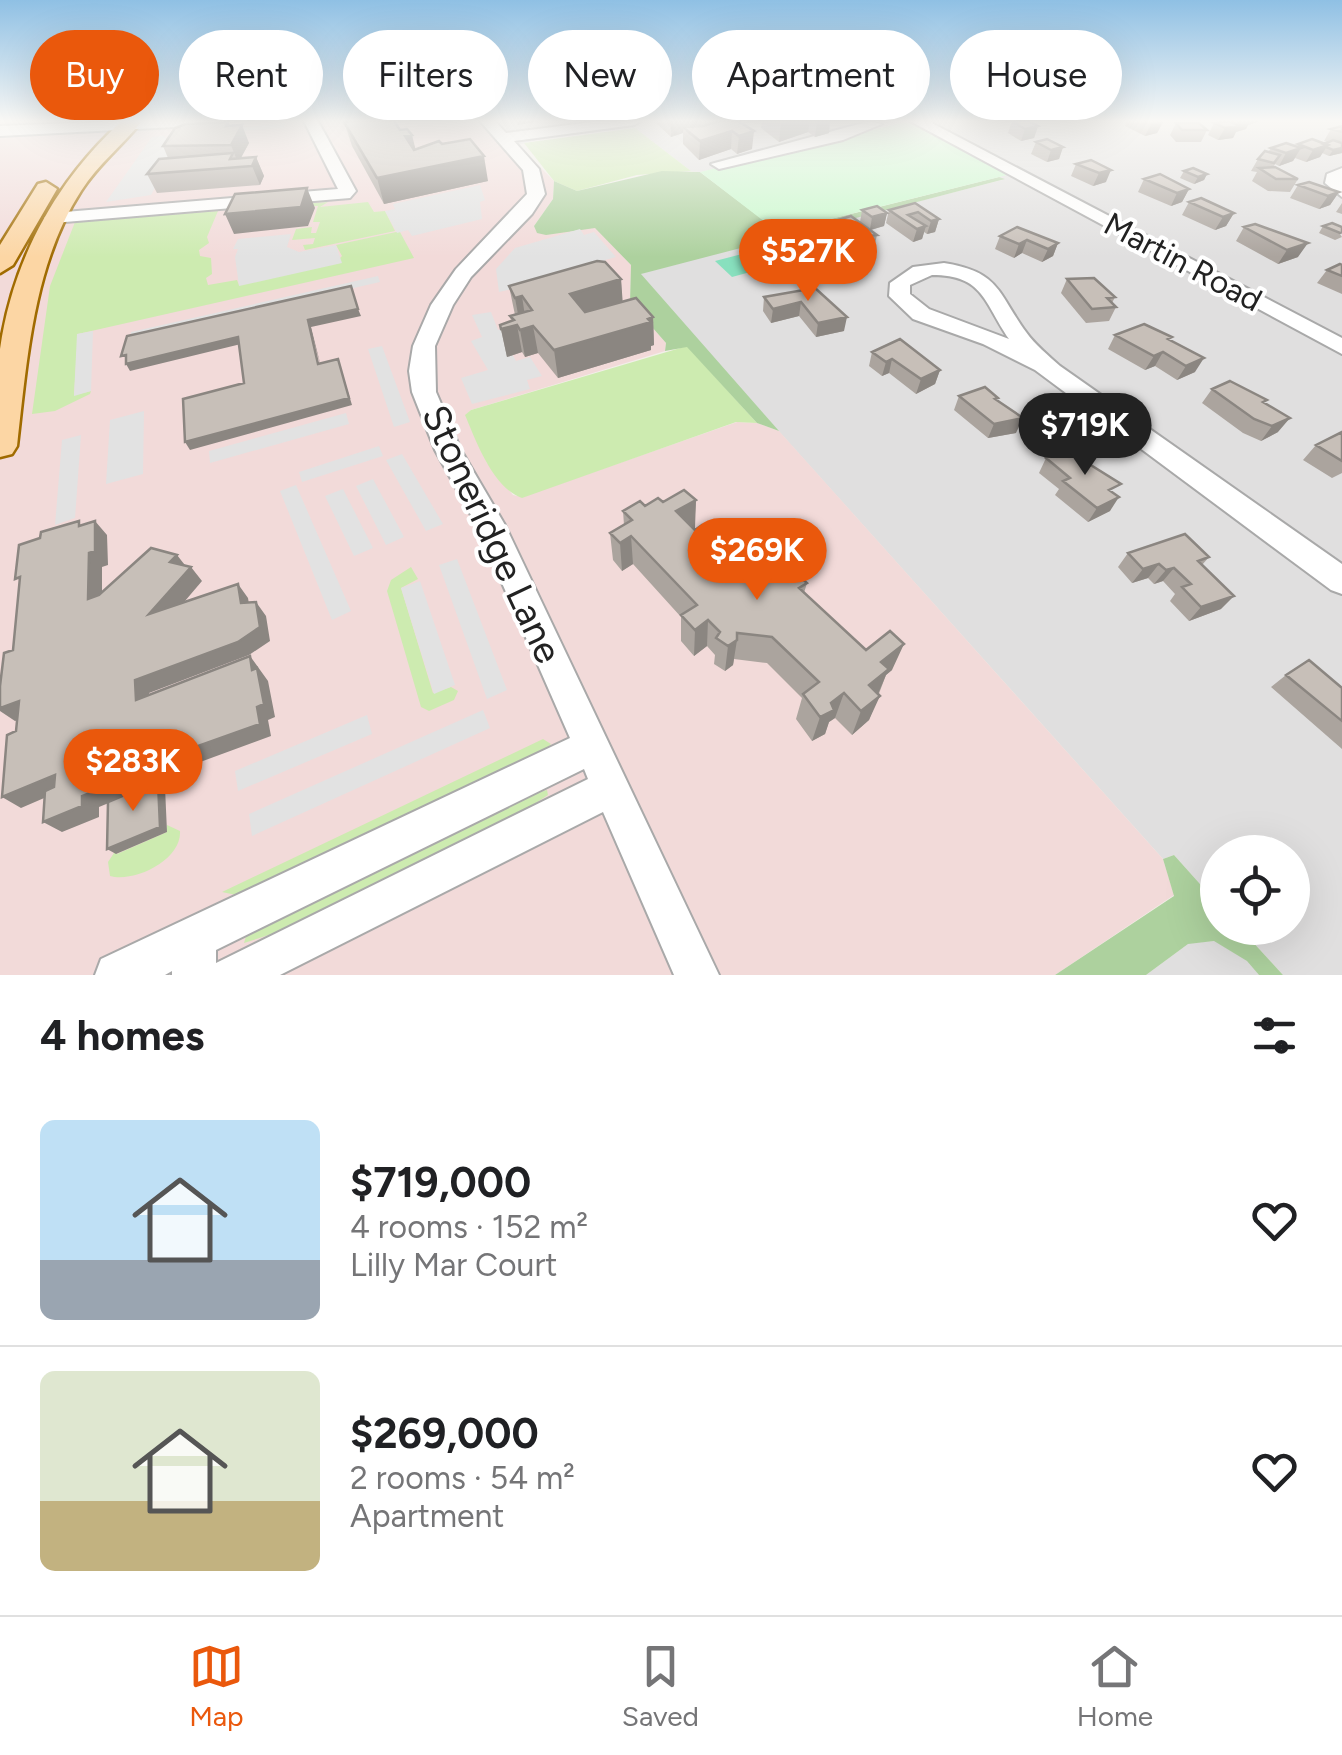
<!DOCTYPE html>
<html lang="en">
<head>
<meta charset="utf-8">
<style>
  body { margin:0; font-family:Figtree,sans-serif; background:#f2f2f2; color:#202124; height:100vh; display:flex; flex-direction:column; font-size:38px; white-space:nowrap }
  * { box-sizing:border-box; margin:0 }
  p { font-size:32px; color:#757577 }
  .icon { flex:none; width:55px; height:55px; fill:none; stroke:currentColor; stroke-width:2; stroke-linecap:round; stroke-linejoin:round }
  .map { position:relative; height:975px; overflow:hidden }
  .side { display:flex; flex-direction:column; background:#fff; flex:1 }
  .side>* { flex:none }
  .banner { position:absolute; left:30px; top:30px; width:1282px; height:90px; display:flex; gap:20px }
  .buttons { position:absolute; left:1200px; top:835px; display:grid; gap:20px }
  .buttons a { display:grid; place-items:center; width:110px; height:110px; border-radius:50%; background:#fff; box-shadow:0 10px 40px #0002; font-size:50px }
  .price { position:absolute; translate:-50% -85px; padding:0 22px; border-radius:35px; background:#ea580c; color:#fff; font-size:32px; line-height:65px; filter:drop-shadow(0 2px 5px #0008) }
  .price::after { content:''; position:absolute; left:50%; top:60px; width:30px; height:22px; margin-left:-15px; background:inherit; clip-path:polygon(0 0,100% 0,50% 100%) }
  .price.selected { background:#222; color:#fff }
  ul { padding:0; list-style:none }
  li { display:flex; align-items:center; gap:30px; height:250px; padding:0 40px }
  li+li { border-top:2px solid #e0e0e0 }
  li span { display:grid; place-items:center; flex:none; width:280px; height:200px; border-radius:15px; color:#555 }
  li>.icon { margin-inline-start:auto }
  span .icon { width:120px; height:120px; fill:#fffc; stroke-width:1 }
  li b { font-size:42px }
  h2 { display:flex; justify-content:space-between; align-items:center; height:120px; padding:0 40px; font-size:42px }
  .tag { padding:0 35px; border-radius:45px; background:#fff; box-shadow:0 10px 40px #0002; font-size:35px; line-height:90px }
  .tag.selected { background:#ea580c; color:#fff }
  .dock { display:flex; justify-content:space-around; align-items:center; height:140px; border-top:2px solid #e0e0e0; background:#fff; font-size:28px; color:#757577 }
  .dock a { display:grid; justify-items:center; gap:5px }
  .dock .selected { color:#ea580c }
  .map>svg:first-child { display:block }
</style>
</head>
<body>
<div class="map">
<svg width="1342" height="975" viewBox="0 0 1342 975">
  <rect width="100%" height="100%" fill="#f2efe9"/>
  <!-- residential -->
  <path fill="#e0dfdf" d="M494 121H907L864 131 846 139 700 172 691 171 635 128 544 138 518 145Z
    M922 121H1342V975H1283L1240 928H1292V852H1218L1217 903 1174 855 1163 859 644 281 641 274 645 271 1002 180 999 177 1006 175 913 123Z
    M1215 941 1248 961 1259 975H1146L1189 943Z"/>
  <!-- commercial -->
  <path fill="#f2dad9" d="M0 121H494L554 181 553 199 534 226 595 227 631 265 630 302 666 343 665 351 471 410 466 415 487 463 513 495 522 497 737 422 757 423 779 431 1163 859 1174 895 1055 975H0Z"/>
  <!-- grass -->
  <path fill="#cdebb0" d="M635 128 691 171 637 175 577 191 554 181 524 143Z
    M328 202 320 207 368 202 374 212 385 211 395 231 305 250 303 245 313 244 315 238 292 240 296 229 312 227 311 233H316L320 222H313L318 206H278Z
    M218 211 207 237 209 243 199 250 200 256 211 258 212 274 206 278 208 285 237 280 239 285 340 258 342 256 336 245 396 232H400L414 258 78 334 74 395 91 391 90 394 55 411 32 414 50 286 75 222Z
    M687 346 757 423 736 422 522 498C493 488 476 441 465 415L471 410Z
    M411 567 418 579 401 588 433 693 451 687 458 691 454 700 429 711 421 707 387 591 391 580Z
    M543 739 551 744 545 750 251 890 236 895 222 892Z
    M547 790 548 795 525 810 275 933 244 943 247 933 524 796Z
    M167 825 180 831C182 860 134 883 110 876L108 862 116 850 117 854 167 832Z"/>
  <!-- forest -->
  <path fill="#add19e" d="M662 171 700 172 779 232 999 177 1005 179 641 274 779 431 757 423 687 347 665 351 666 343 630 302 631 265 595 228 546 235 537 233 534 226 553 199 554 181 577 191Z
    M1174 855 1217 903 1218 928H1240L1283 975H1259L1247 961 1214 941 1188 944 1146 975H1055L1174 896 1163 859Z"/>
  <!-- park -->
  <path fill="#c8facc" d="M909 121 1007 175 778 232 700 172Z"/>
  <!-- pitch -->
  <path fill="#88e0be" d="M777 245 795 260 732 277 715 261Z"/>
  <!-- parking -->
  <path fill="#e2e2e2" d="M284 123 285 127 268 129 164 136 172 144 180 143 151 195 106 202 152 137Z
    M480 185 485 200 480 202 482 219 412 236 408 230 397 233 385 211 395 209 393 204Z
    M580 229 584 235 594 232 616 257 605 260 609 266 499 292 496 269 515 248Z
    M291 234 287 247 299 252 336 245 342 263 239 286 235 257 238 249H233L238 239Z
    M378 276 380 282 130 339 131 332Z
    M491 312 498 330 511 326 507 345 516 361 530 357 542 376 527 380 530 389 472 404 461 378 488 370 471 341 482 337 472 315Z
    M93 331 91 391 74 396 77 334Z
    M382 346 410 422 394 427 368 349Z
    M144 411 143 474 106 484 110 420Z
    M346 413 349 424 210 463 209 451Z
    M81 435 75 518 55 525 62 440Z
    M379 446 383 456 302 482 299 472Z
    M402 454 443 524 426 531 386 460Z
    M373 479 404 537 386 545 356 486Z
    M296 485 351 611 332 620 280 491Z
    M343 489 373 548 354 556 325 496Z
    M457 559 507 690 487 699 439 565Z
    M420 581 455 685 434 694 401 588Z
    M483 710 490 728 252 836 249 814Z
    M367 715 372 734 238 791 235 771Z"/>
  <g fill="none" stroke-linecap="round" stroke-linejoin="round">
    <!-- minor casing -->
    <g stroke="#a9a9a9" stroke-width="4">
      <path id="minor" d="M120 121H221L214 125 0 136V126Z
        M304 121H318L356 191 350 198 53 223 44 218 53 213 338 189Z
        M480 121H495L506 133 600 121H641L634 125 514 141 539 169 545 194 532 214 471 277 453 305 435 346 436 392 461 450 505 525 719 975H674L603 812 280 975H172V971L165 975H95L101 959 570 738 477 526 435 450 412 392 409 371 413 346 431 305 456 269 527 194 523 170ZM584 769 588 779 216 963V950Z
        M870 121 882 124 843 140 719 169 711 164Z
        M910 121H928L1342 338V354Z
        M1342 168V197L1325 183 1327 174Z
        M944 263C1000 272 997 292 1026 332 1035 345 1048 355 1060 366L1342 564V594L1331 590 1035 370 983 344 913 319 889 296 890 283 913 267ZM932 275C984 275 984 303 1009 339L929 309 910 294V285Z"/>
    </g>
    <!-- major casing -->
    <g stroke="#a06b00" stroke-width="5">
      <path id="major" d="M122 121H142C123 145 98 164 81 191 33 265 27 361 17 446L12 454 0 457C0 422 0 384 0 349 13 259 56 181 122 121Z
        M46 182 57 189 13 265 0 273V245L38 184Z"/>
    </g>
    <!-- minor -->
    <use href="#minor" fill="#fff" fill-rule="evenodd"/>
    <!-- major -->
    <use href="#major" fill="#fcd6a4" fill-rule="evenodd"/>
  </g>
  <!-- wall -->
  <path fill="#aba49e" d="M656 121H738L752 149 737 154 731 149 699 160 683 144V133L671 137 656 123Z
    M762 121H830L829 133 815 137 808 132 779 142 761 128Z
    M1012 121 1038 126 1034 138 1021 141 1008 133Z
    M1127 121H1162L1163 122 1157 133 1145 136 1125 126Z
    M1223 121H1261L1248 125 1246 129 1236 132 1233 138 1218 140 1208 135 1214 123Z
    M344 122 415 149 488 181 384 204 352 146Z
    M1176 123 1207 130 1201 142H1176L1170 135Z
    M230 126 249 143 241 158 256 157 264 176 260 185 157 193 147 174 168 158 163 146Z
    M1342 126V153L1329 156 1322 153 1320 157 1306 162 1295 158 1293 161 1279 166 1275 164 1273 167 1298 179 1290 192 1268 191 1252 181 1257 172 1251 171 1258 159 1268 152 1271 148 1297 147 1298 144H1324L1327 142 1324 141 1331 129Z
    M1036 142 1063 147 1059 159 1047 162 1031 154Z
    M1091 160 1106 182 1093 186 1071 176 1076 164Z
    M1184 171 1207 174 1204 180 1194 184 1180 178Z
    M1144 179 1189 189 1182 202 1171 206 1138 192Z
    M1298 185 1339 192 1330 205 1319 209 1290 198Z
    M1189 202 1234 213 1226 226 1215 230 1182 215Z
    M915 203 939 219 935 232 927 234 924 232 922 239 913 242 886 223 889 210Z
    M1342 203V214L1336 212Z
    M862 210 887 213 884 226 871 230 877 235 874 248 856 250 854 264 837 269 811 248 813 234 834 228 835 221 860 222Z
    M1332 223 1342 237 1335 240 1319 233 1323 226Z
    M1244 227 1298 257 1278 264 1236 241Z
    M1000 236 1058 243 1053 256 1042 262 1022 253 1014 258 995 249Z
    M1342 265V294L1317 283 1327 270Z
    M621 279 622 302 653 317 654 345 651 346V350L558 378 538 353 525 357 522 352 507 357 500 325 511 321 510 316 515 315 509 286Z
    M1067 279 1115 297 1112 303 1116 307 1109 321 1086 323 1061 293Z
    M815 288 844 331 816 337 799 316 771 323 763 311 764 297Z
    M1115 335 1171 340 1195 372 1177 380 1155 366 1145 370 1108 349Z
    M872 352 940 370 935 384 916 394 889 373 882 376 869 366Z
    M1212 389 1264 403 1278 432 1261 441 1243 433 1202 403Z
    M959 396 997 400 1016 433 988 438 954 410Z
    M1342 432V473L1332 478 1303 460 1316 445Z
    M1046 458 1114 494 1110 511 1088 522 1055 495 1059 489 1039 473Z
    M696 500 694 528 720 538 719 549 731 560 775 559 807 583 804 593 866 650 892 670 886 675 869 720 852 735 835 718 829 722 825 734 812 741 796 719 802 698 767 663 734 659 733 665 725 671 714 664 715 655 707 646 694 656 681 641V617L633 564 622 571 613 560 610 533 624 525 623 511 663 502Z
    M1128 553 1209 557 1202 565 1221 609 1189 621 1170 601 1175 594 1163 581 1154 584 1148 578 1132 583 1118 567Z
    M1286 675 1342 688V749L1271 687Z"/>
  <!-- shaded-wall -->
  <path fill="#8b8681" d="M517 121H540L518 125Z
    M671 121H702L701 127H683V133L671 137Z
    M791 121H810L808 132 779 142 781 124Z
    M817 121H830L829 133 815 137Z
    M1238 121H1261L1248 125 1246 129 1236 132 1233 138 1218 140 1225 128 1236 126Z
    M228 122 235 137 242 125 249 143 238 163 231 145 226 126Z
    M1163 122 1157 133 1145 136 1151 124Z
    M1038 126 1034 138 1021 141 1025 129Z
    M732 131 731 149 699 160 700 141Z
    M754 131 752 149 737 154 739 136Z
    M412 135 418 159 405 136Z
    M1328 145 1320 157 1306 162 1313 150Z
    M1063 147 1059 159 1047 162 1051 150Z
    M1301 148 1293 161 1279 166 1286 153Z
    M1342 148V153L1329 156 1333 150Z
    M484 156 488 181 384 204 377 178Z
    M256 157 264 176 260 185 252 166Z
    M1111 170 1106 182 1093 186 1099 173Z
    M1207 174 1204 180 1194 184 1198 177Z
    M307 188 315 208 308 226 234 234 225 214Z
    M1189 189 1182 202 1171 206 1177 193Z
    M1339 192 1330 205 1319 209 1328 196Z
    M887 213 884 226 870 230 872 217Z
    M1234 213 1226 226 1215 230 1223 217Z
    M939 219 935 232 927 234 931 221Z
    M926 226 922 239 913 242 917 229Z
    M1027 240 1022 253 1014 258 1019 244Z
    M1058 243 1053 256 1042 262 1048 249Z
    M1308 243 1298 257 1278 264 1287 250Z
    M857 251 854 264 837 269 839 256Z
    M621 279 623 306 573 321 570 294Z
    M522 296 526 323 520 325 515 298Z
    M801 302 799 316 771 323 773 309Z
    M358 309 361 316 311 327 322 371 308 320Z
    M653 317 654 345 651 346V350L558 378 554 350Z
    M847 317 844 331 816 337 818 323Z
    M517 325 522 352 507 357 501 329Z
    M533 326 538 353 525 357 520 330Z
    M238 337 241 344 130 371 126 364Z
    M1163 352 1155 366 1145 370 1154 356Z
    M1204 358 1195 372 1177 380 1186 366Z
    M338 359 352 405 190 450 185 442Z
    M892 359 889 373 882 376 886 362Z
    M940 370 935 384 916 394 921 379Z
    M1023 418 1016 433 988 438 994 424Z
    M1290 418 1278 432 1261 441 1272 426Z
    M1119 497 1110 511 1088 522 1097 508Z
    M696 500 695 528 676 539V511Z
    M95 521 107 535 108 565 102 567V612L88 599 89 553Z
    M631 536 633 564 622 571 620 543Z
    M177 555 188 569 170 562Z
    M1159 564 1148 578 1132 583 1143 569Z
    M191 567 202 581 162 628 149 614Z
    M1174 568 1163 581 1154 584 1166 570Z
    M238 584 248 598 251 616 241 603Z
    M1234 596 1221 609 1189 621 1201 607Z
    M256 602 266 616 270 641 249 655 149 693 150 712 136 700 135 680Z
    M708 620 707 646 694 656 695 630Z
    M737 640 733 665 725 671 728 646Z
    M904 644 892 670 886 675 878 694 859 710 869 685 881 662Z
    M250 656 268 681 275 717 268 720 271 736 173 772V776L159 782 165 787 167 832 116 854 107 849 145 788 99 807V817L62 832 43 822 82 796 159 760 257 707Z
    M844 693 835 718 829 722 825 734 812 741 820 717 831 703Z
    M880 696 869 720 852 735 861 711Z
    M19 701 36 714 15 721 0 711V708Z
    M55 775 72 786 21 808 2 797Z"/>
  <!-- building -->
  <path fill="#c7bfb8" stroke="#8b8681" stroke-width="2.5" d="M352 121H394L400 130 407 129 412 135 405 136 414 150 439 141 442 144 470 139 484 156 377 178 344 122Z
    M720 121H738L754 131 739 136 732 131 700 141 683 127 703 126Z
    M1012 121H1028L1038 126 1025 129Z
    M1229 121 1239 126 1225 128 1214 123Z
    M228 122 226 126 242 125 231 145 163 146 175 128 186 124Z
    M1176 123H1199L1207 130H1182Z
    M1342 126V132L1331 129Z
    M1047 139 1063 147 1051 150 1036 142Z
    M1312 139 1328 145 1313 150 1298 144Z
    M1333 140 1342 143V148L1333 150 1326 147 1328 145 1324 144Z
    M1286 143 1301 148 1286 153 1271 148Z
    M1265 151 1280 155 1274 163 1258 159Z
    M233 153 230 159 256 157 252 166 147 174 159 159Z
    M1091 160 1111 170 1099 173 1076 164Z
    M1275 167 1298 179H1276L1259 168Z
    M1193 168 1207 174 1198 177 1184 171Z
    M1160 174 1189 189 1177 193 1144 179Z
    M1309 182 1339 192 1328 196 1298 185Z
    M307 188 301 207 225 214 235 194Z
    M1201 198 1234 213 1223 217 1189 202Z
    M915 203 939 219 931 221 918 212 908 215 926 226 917 229 889 210Z
    M877 206 887 213 872 217 862 210Z
    M851 216 877 235 841 238 857 251 839 256 813 234 843 226 835 221Z
    M1332 223 1342 227V232L1340 233 1323 226Z
    M1255 224 1308 243 1287 250 1244 227Z
    M1017 227 1058 243 1048 249 1027 240 1019 244 1000 236Z
    M597 261 605 262 621 279 570 294 585 312 636 298 653 317 648 319 651 322 554 350 533 326 520 330 517 325 501 329 500 325 514 320 510 316 532 310 522 296 515 298 509 286Z
    M1340 264 1342 265V276L1327 270Z
    M1094 278 1115 297 1107 298 1116 307 1092 309 1067 279Z
    M351 286 358 309 308 320 318 364 338 359 349 398 185 442 183 399 244 383 238 337 126 364V355L121 356 127 336Z
    M815 288 847 317 818 323 801 302 773 309 764 297Z
    M1144 324 1172 337 1168 339 1204 358 1186 366 1163 352 1154 356 1115 335Z
    M900 339 940 370 921 379 892 359 886 362 872 352Z
    M1230 381 1267 400 1263 402 1290 418 1272 426 1254 419 1212 389Z
    M985 387 998 398 995 399 1023 418 994 424 959 396Z
    M1342 432V461L1316 445Z
    M1065 449 1121 484 1109 490 1119 497 1097 508 1063 481 1070 478 1046 458Z
    M684 490 696 500 676 511 695 530 702 525 720 538 713 542 731 560 757 543 775 559 778 557 807 583 799 588 866 650 890 631 904 644 881 662 889 669 869 685 880 696 861 711 844 693 831 703 834 710 820 717 803 694 819 682 772 637 737 633V640L728 646 716 638 720 632 708 620 695 630 681 615 697 605 631 536 620 543 610 533 632 520 623 511 640 501 645 506 658 498 663 502Z
    M79 521V526L95 521V551L89 553 88 599 99 595 151 548 177 555 170 562 191 567 149 614 238 584 241 603 256 602 260 627 238 642 135 680 136 700 250 656 252 670 257 668 264 704 257 707 260 724 159 760V765L82 796V806L43 822 45 791 54 787 55 775 2 797 7 735 16 731 19 701 0 708V686L4 653 13 650 20 577 15 579 19 545 40 538 41 532Z
    M1185 534 1209 557 1198 561 1234 596 1201 607 1182 587 1191 584 1174 568 1166 570 1159 564 1143 569 1128 553Z
    M1309 660 1342 688V721L1286 675Z
    M144 780V787L158 782 160 827 107 849 108 802 125 795V787Z"/>
  <!-- sky -->
  <linearGradient id="sky" x2="0" y2="1"><stop stop-color="#8fc0e4"/><stop offset="0.47" stop-color="#f9f8f5"/><stop offset="1" stop-color="#f9f8f5" stop-opacity="0"/></linearGradient>
  <rect width="1342" height="257" fill="url(#sky)"/>
  <g text-anchor="middle" stroke-width="8" stroke-linejoin="round" paint-order="stroke">
    <!-- far-street labels -->
    <g font-size="32" fill="#222" stroke="#fff">
      <text transform="translate(1183 262) rotate(28)" y="11">Martin Road</text>
    </g>
    <!-- street labels -->
    <g font-size="38" fill="#222" stroke="#fff">
      <text transform="translate(492 534) rotate(65)" y="13">Stoneridge Lane</text>
    </g>
  </g>
</svg>
<div class="buttons">
<a><svg class="icon" aria-label="locate" viewBox="0 0 24 24"><circle cx="12" cy="12" r="6"/><path d="M12 2v4M12 18v4M2 12h4M18 12h4"/></svg></a>
</div>
<b class="price" style="left:808px;top:304px">$527K</b>
<b class="price selected" style="left:1085px;top:478px">$719K</b>
<b class="price" style="left:757px;top:603px">$269K</b>
<b class="price" style="left:133px;top:814px">$283K</b>
<div class="banner">
<a class="tag selected">Buy</a>
<a class="tag">Rent</a>
<a class="tag">Filters</a>
<a class="tag">New</a>
<a class="tag">Apartment</a>
<a class="tag">House</a>
</div>
</div>
<section class="side">
<h2>4 homes<svg class="icon" aria-label="filters" viewBox="0 0 24 24"><path d="M4 7h16M4 17h16"/><circle cx="9" cy="7" r="2"/><circle cx="15" cy="17" r="2"/></svg></h2>
<ul>
<li><span style="background:linear-gradient(#bfe0f5 70%,#9aa5b1 0)"><svg class="icon" aria-label="home" viewBox="0 0 24 24"><path d="M3 11l9-7 9 7M6 9v11h12V9"/></svg></span><div><b>$719,000</b><p>4 rooms · 152 m²</p><p>Lilly Mar Court</p></div><svg class="icon" aria-label="heart" viewBox="0 0 24 24"><path d="M12 20l-8-8c-3-5 5-10 8-4 3-6 11-1 8 4z"/></svg></li>
<li><span style="background:linear-gradient(#dfe7d0 65%,#c2b280 0)"><svg class="icon" aria-label="home" viewBox="0 0 24 24"><path d="M3 11l9-7 9 7M6 9v11h12V9"/></svg></span><div><b>$269,000</b><p>2 rooms · 54 m²</p><p>Apartment</p></div><svg class="icon" aria-label="heart" viewBox="0 0 24 24"><path d="M12 20l-8-8c-3-5 5-10 8-4 3-6 11-1 8 4z"/></svg></li>
</ul>
</section>
<nav class="dock">
<a class="selected"><svg class="icon" aria-label="map" viewBox="0 0 24 24"><path d="M3 6l6-2 6 2 6-2v14l-6 2-6-2-6 2zM9 4v14M15 6v14"/></svg>Map</a>
<a><svg class="icon" aria-label="saved" viewBox="0 0 24 24"><path d="M7 4h10v16l-5-4-5 4z"/></svg>Saved</a>
<a><svg class="icon" aria-label="home" viewBox="0 0 24 24"><path d="M3 11l9-7 9 7M6 9v11h12V9"/></svg>Home</a>
</nav>
</body>
</html>
